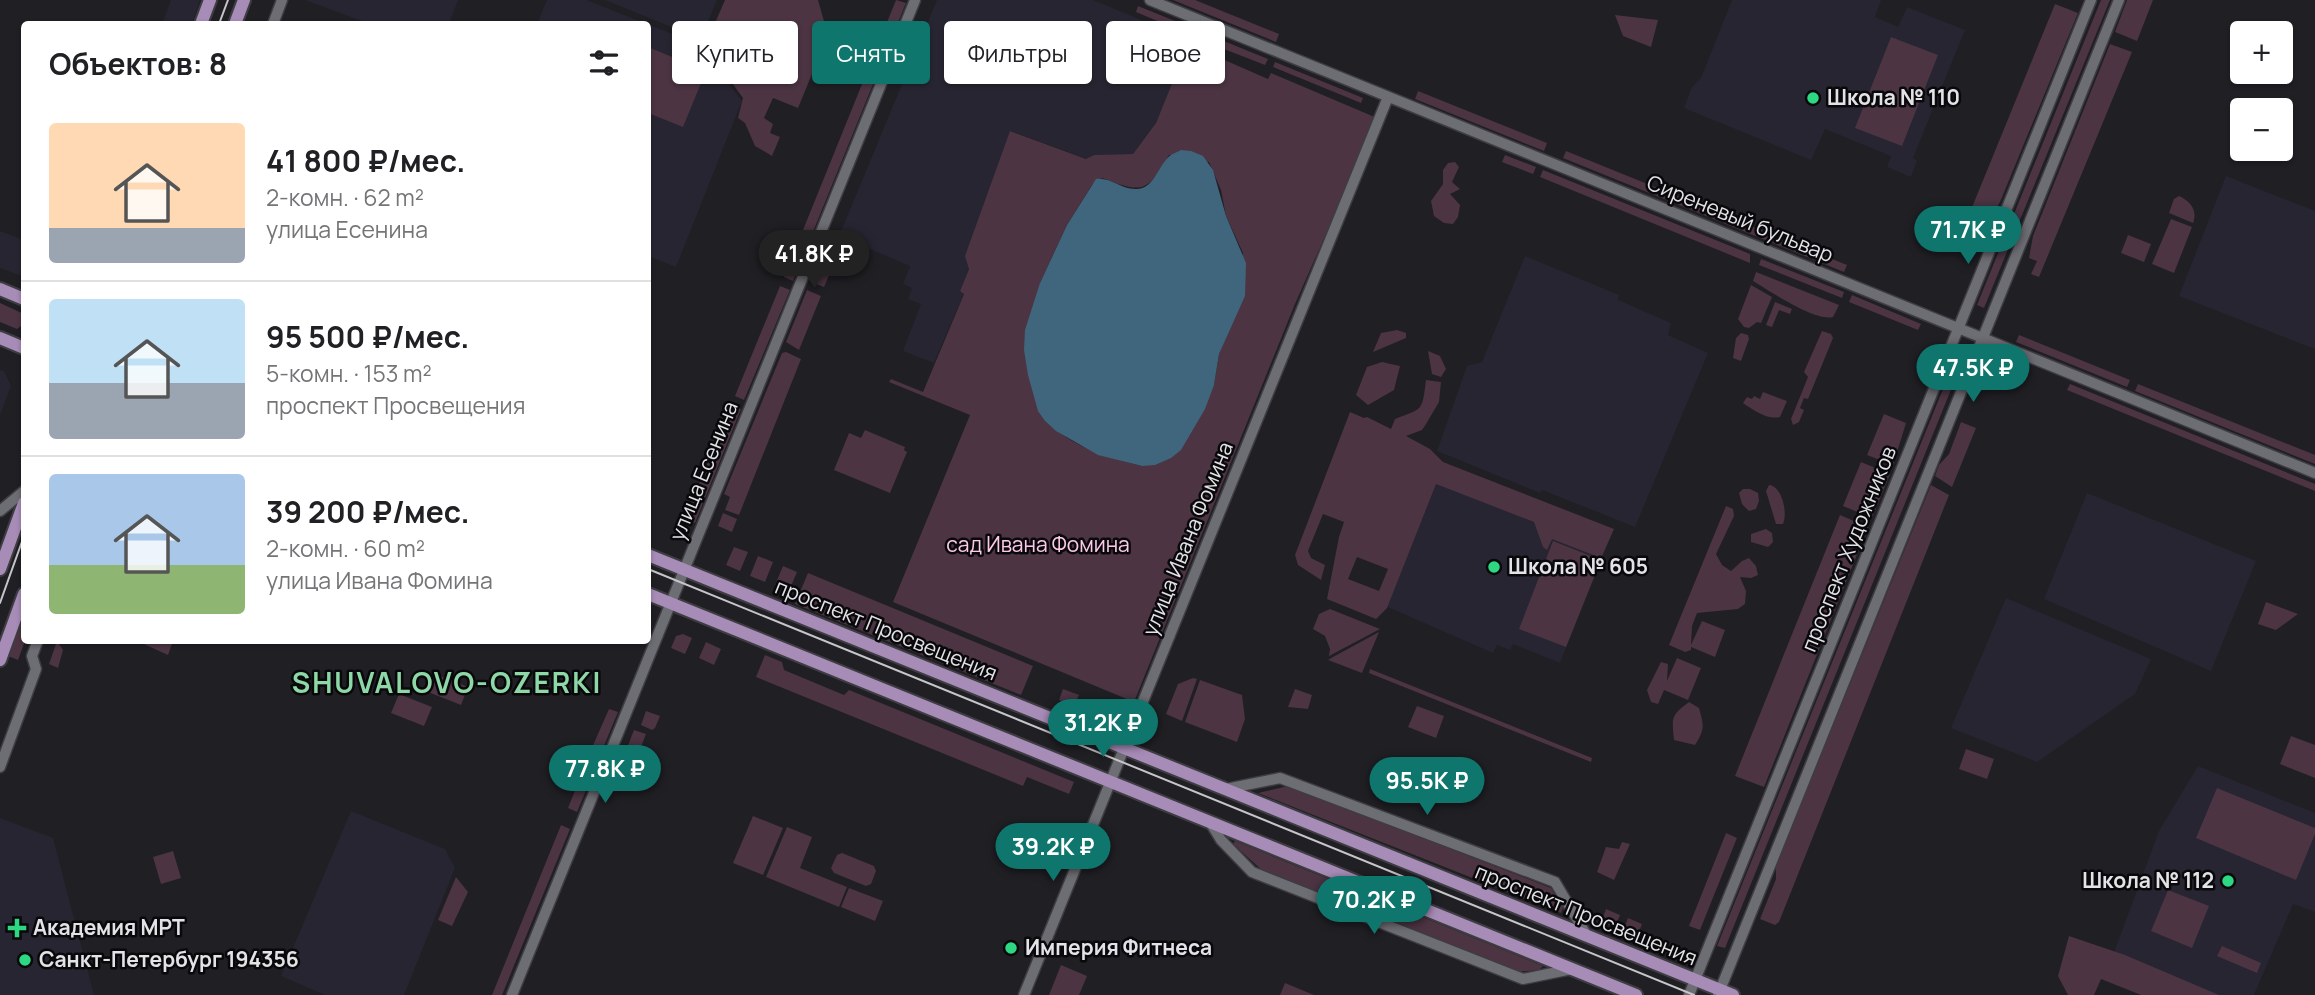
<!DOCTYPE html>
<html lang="ru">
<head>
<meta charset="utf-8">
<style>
  body { margin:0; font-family:Manrope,sans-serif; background:#f2f2f2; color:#202124; height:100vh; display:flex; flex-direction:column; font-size:26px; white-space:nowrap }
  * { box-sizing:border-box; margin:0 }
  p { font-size:23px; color:#757577 }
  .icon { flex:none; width:38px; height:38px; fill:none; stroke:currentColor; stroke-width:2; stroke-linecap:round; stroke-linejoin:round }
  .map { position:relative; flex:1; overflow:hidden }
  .panel { position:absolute; left:21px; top:21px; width:630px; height:623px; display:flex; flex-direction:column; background:#fff; border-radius:7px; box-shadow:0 2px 5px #0004 }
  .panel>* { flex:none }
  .banner { position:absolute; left:672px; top:21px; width:665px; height:63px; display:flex; gap:14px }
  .fabs { position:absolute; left:2230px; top:21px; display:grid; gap:14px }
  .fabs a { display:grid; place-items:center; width:63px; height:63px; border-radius:7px; background:#fff; box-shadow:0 2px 5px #0004; font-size:35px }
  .price { position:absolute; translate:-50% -60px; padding:0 16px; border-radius:24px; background:#0f766e; color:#fff; font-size:23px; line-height:46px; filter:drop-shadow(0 2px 4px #0008) }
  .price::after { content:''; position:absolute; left:50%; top:42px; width:21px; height:16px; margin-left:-10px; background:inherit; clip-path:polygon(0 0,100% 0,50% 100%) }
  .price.selected { background:#222; color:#fff }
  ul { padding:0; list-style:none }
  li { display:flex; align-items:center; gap:21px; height:175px; padding:0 28px }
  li+li { border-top:2px solid #e0e0e0 }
  li span { display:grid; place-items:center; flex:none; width:196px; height:140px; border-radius:7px; color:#555 }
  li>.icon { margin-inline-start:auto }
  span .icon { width:84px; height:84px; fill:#fffc; stroke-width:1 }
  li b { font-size:30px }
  h2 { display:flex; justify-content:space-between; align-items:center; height:84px; padding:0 28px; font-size:30px }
  .tag { padding:0 24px; border-radius:7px; background:#fff; box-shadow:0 2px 5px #0004; font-size:24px; line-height:63px }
  .tag.selected { background:#0f766e; color:#fff }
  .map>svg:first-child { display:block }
</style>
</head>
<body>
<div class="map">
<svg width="2315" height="995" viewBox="0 0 2315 995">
  <rect width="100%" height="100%" fill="#1f1f24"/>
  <!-- built -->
  <path fill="#262531" d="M171 0H200L192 24H162Z
    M305 0H458L449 24H370Z
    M547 0H586L698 44 742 101 676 267 648 256V24H537Z
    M605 0H717L701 39Z
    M937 0H1093L1190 40 1156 123 1133 154 1095 155 1087 159 1011 131 969 269 960 291 964 293 934 363 903 351 921 304 908 299 912 288 903 284 910 266 839 236Z
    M1732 0H1881L1875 17 1898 27 1907 7 1965 30 1913 158 1917 161 1911 177 1887 167 1891 156 1825 129 1811 160 1684 108 1692 87 1701 78Z
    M2226 176 2315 211V349L2179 296Z
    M0 231 24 240V277L0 268Z
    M1525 256 1619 295 1618 300 1671 323 1668 335 1708 353 1635 527 1542 490 1540 493 1437 451 1467 366 1482 362Z
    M0 370 4 371 11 386 0 415Z
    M1427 470 1614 529 1560 663 1513 644 1510 650 1497 645 1493 653 1376 602Z
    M2087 493 2256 561 2211 671 2044 599Z
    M2006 598 2151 659 2135 694 2037 762 1951 728Z
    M2198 766 2315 813V912L2293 904 2254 995H2211L2113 955 2159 831Z
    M351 811 445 849 455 868 404 995H325L281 976Z
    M0 818 53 838 94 995H0Z"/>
  <!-- green -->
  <path fill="#4c3443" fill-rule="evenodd" d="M725 0H818L828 35 798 108 773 98 764 118 773 124 770 133 780 137 772 156 755 146 745 123 738 118 743 98 705 46Z
    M896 0 906 3 793 281 784 277Z
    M1173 0H1195L1279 34 1276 42Z
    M2101 0H2110L1984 308 1977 305Z
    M2127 0H2153L2137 41 2115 32Z
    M2055 4 2078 13 2000 202 1986 225 1975 251 1957 244Z
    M1138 6 1202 32 1200 39 1136 12Z
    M1615 15 1658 20 1651 47 1623 36Z
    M1209 35 1268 59 1265 65 1206 42Z
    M1891 37 1938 55 1902 146 1855 128Z
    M1188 44 1268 79 1271 73 1377 118 1295 304 1134 702 893 602 970 415 889 382 891 379 923 392 964 294 960 291 969 269 965 256 1010 131 1086 159 1094 155 1133 154 1156 123ZM1169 155 1209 162 1221 190 1226 216 1243 253 1225 338 1219 354 1214 385 1142 466C1104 457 1074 447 1045 421L1040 283 1067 225 1092 185 1102 178C1142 193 1147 194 1169 155Z
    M2110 44 2132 52 2039 277 2031 274 2037 261 2029 258 2033 236Z
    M648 47 706 71 683 127 648 113Z
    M1275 62 1363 98 1361 103 1273 67Z
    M1418 91 1547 143 1544 151 1415 99Z
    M1566 151 1847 265 1844 272 1563 158Z
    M1505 155 1536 167 1533 174 1502 162Z
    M1455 162 1459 167 1452 182 1460 189 1450 194 1460 205 1458 217 1453 224 1444 223 1434 216 1431 201 1443 184V170L1448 163Z
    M1543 170 1750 254V263L1540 177Z
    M2179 196C2190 201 2198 210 2193 223L2169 213 2174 199Z
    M2171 219 2192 227 2174 273 2152 264Z
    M2128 235 2151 244 2144 262 2121 253Z
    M822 253 837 257 824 287 811 282Z
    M1761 259 1844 292 1842 298 1759 265Z
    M1756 272 1839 305 1833 317C1815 322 1770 291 1753 281Z
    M1751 285 1772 297 1761 323 1757 322 1749 328 1744 327 1738 319Z
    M780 286 790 290 744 400 735 396Z
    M807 290 821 296 799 350 786 342Z
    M1852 295 1921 324 1918 330 1849 302Z
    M1775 302 1792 309 1790 314 1779 310 1772 327 1766 325Z
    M0 303 24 314V324L17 329 0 322Z
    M1397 330 1406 333V338L1373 352 1381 333Z
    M1822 331 1831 334 1833 338 1808 399 1804 398 1800 408 1804 410 1799 422 1793 425 1791 419 1808 377 1804 372Z
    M1741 333 1748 335 1749 339 1741 361 1733 358 1736 338Z
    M2019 335 2130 380 2127 387 2016 342Z
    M1428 351 1440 356 1446 369 1441 377 1432 374Z
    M786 352 801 359 739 515 725 510 730 497 724 494 782 353Z
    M1956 357 1963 360 1725 948 1717 946Z
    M1382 362 1400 366 1394 390 1368 405 1356 395 1367 367Z
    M1426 380 1441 382 1439 402 1426 424 1422 430 1406 436 1430 449 1443 462 1614 529 1601 558 1552 539 1547 550 1543 547 1534 522 1436 484 1387 608 1376 619 1327 599 1339 537 1344 522 1323 514 1308 551 1311 558 1325 565 1321 580 1298 565 1295 555 1350 412 1364 418 1367 417 1391 429 1395 419C1423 408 1422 412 1426 380ZM1357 557 1388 569 1379 591 1348 579Z
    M2070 384 2315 484V491L2067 390Z
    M2138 384 2315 455V464L2135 391Z
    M1763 392 1787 401 1780 417C1767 420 1753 410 1743 403L1747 397 1752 399 1754 396 1760 399Z
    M731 405 741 409 695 523 685 519Z
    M1884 414 1906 423 1893 465 1867 455Z
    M1961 422 1976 428 1952 487 1935 476 1939 465 1949 454Z
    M865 430 905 447 904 450 907 452 890 493 834 470 849 433 861 438Z
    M1861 462 1890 474 1872 518 1843 506Z
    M1769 485C1782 486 1788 513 1783 524H1776L1766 491Z
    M1931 485 1949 495 1779 922 1775 925 1760 919 1776 879V866Z
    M1743 489H1750L1758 493 1759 501 1756 509 1749 511 1742 504 1739 493Z
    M1726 506 1733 509 1734 516 1716 554 1722 565 1731 571 1742 561 1749 558 1756 566 1758 575 1751 578 1740 577 1746 591 1745 604 1738 609 1697 613 1692 626 1691 645 1702 621 1725 630 1715 657 1691 647V650L1685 652 1669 645Z
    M723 513 737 519 732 532 718 526Z
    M1840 515 1868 527 1764 787 1735 776Z
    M1766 529 1772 533 1773 542 1768 547 1751 542V534Z
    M1553 541 1601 560 1566 647 1519 629Z
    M734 547 748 552 740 571 726 565Z
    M758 556 773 562 765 582 750 576Z
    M783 566 797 572 789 591 775 585Z
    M808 573 1033 666 1021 695 795 604Z
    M2266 602 2298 614 2276 630 2258 624Z
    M1330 609 1380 629 1329 656 1330 649 1325 636 1313 629 1319 614Z
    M24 611 25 641 18 660 8 656Z
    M1379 632 1362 673 1328 660 1333 657Z
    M683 634 692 638 685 654 671 648 676 636Z
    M135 640H173V641L168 655Z
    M57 641 63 650 58 668 49 664Z
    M706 642 721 649 714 665 699 658Z
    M765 655 782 662 784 670 844 695 849 690 1074 782 1069 794 1027 777 1023 786 756 677Z
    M1677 658 1701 668 1688 700 1664 690 1658 704 1651 702 1647 690 1661 662 1668 664 1667 681Z
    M1370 669 1592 758 1591 762 1369 673Z
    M435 674 468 687 461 705 428 692Z
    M1193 678 1197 679 1182 721 1166 714 1178 684Z
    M1200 680 1242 695 1245 719 1237 742 1185 722Z
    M1063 689 1079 695 1074 706 1059 700Z
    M1295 689 1312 695 1308 709 1288 707Z
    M399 694 432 707 424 726 391 713Z
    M1089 701 1103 706 1098 718 1084 712Z
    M1689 702 1699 708C1704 726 1705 729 1695 745L1674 740C1672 718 1670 716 1689 702Z
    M1417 706 1444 716 1436 738 1408 727Z
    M609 709 618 712 601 753 590 752Z
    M646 711 660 716 655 728 652 730 641 725Z
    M634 730 646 734 630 775 618 771Z
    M2291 736 2315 745V778L2280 764Z
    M1966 749 1994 759 1987 779 1959 769Z
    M582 773 590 781 577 812 568 808Z
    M1288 786 1551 888 1563 908 1561 913 1258 793Z
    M2217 788 2315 828V834L2296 880 2196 838Z
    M753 816 783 828 763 875 733 863Z
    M561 825 570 829 502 995H492Z
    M787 827 812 837 800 868 847 887 839 907 766 877Z
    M1726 833 1737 838 1700 930 1689 926Z
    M1235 841 1543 966 1539 970 1515 972 1263 871 1233 844Z
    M1622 842 1630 844 1614 880 1597 872 1606 847 1619 849Z
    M173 851 181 878 161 884 153 857Z
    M842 853 874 866 876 871 871 884 866 886 834 873 831 868 837 855Z
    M456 877 468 892 452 926 438 920Z
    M849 888 883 901 875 921 841 907Z
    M2168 890 2209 906 2192 948 2151 931Z
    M1606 909 1620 915 1615 927 1601 922Z
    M1628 918 1642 924 1637 937 1623 931Z
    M2069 936 2125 955 2219 995H2141L2101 979 2094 995H2068L2058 976Z
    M2222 946 2261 963 2257 973 2217 956Z
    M1061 965 1087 976 1079 995H1049Z
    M1285 983 1314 995H1280Z"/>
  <!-- water -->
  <path fill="#3f667d" d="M1181 150 1191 151 1203 156 1213 170 1226 216 1246 263 1245 296 1219 354 1214 385 1205 409 1181 450 1171 458 1155 465 1142 466 1098 455 1056 431 1045 421 1038 411 1028 375 1024 350 1025 330 1040 283 1067 225 1096 179C1110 177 1121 189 1135 189 1155 190 1158 164 1171 155 1174 153 1178 152 1181 150Z"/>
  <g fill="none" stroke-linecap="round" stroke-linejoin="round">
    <!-- minor casing -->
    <g stroke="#3d3d42" stroke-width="13">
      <path id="minor" d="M1150 0 2315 473
        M273 24 282 0
        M0 511 24 491
        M0 767 36 669 32 656 38 640
        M1226 789 1280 778 1555 882 1587 936
        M1210 822 1221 840 1252 872 1523 979 1572 969
        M512 995 915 0
        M1024 995 1388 97
        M1689 995 2091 0
        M1718 995 2119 0"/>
    </g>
    <!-- major casing -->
    <g stroke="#3d3d42" stroke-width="16">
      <path id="major" d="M201 24 210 0
        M235 24 244 0
        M0 289 24 299
        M0 338 24 348
        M648 555 1733 995
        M0 569 24 503
        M648 594 1636 995
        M0 660 24 594"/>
    </g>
    <!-- minor -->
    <use href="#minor" stroke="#6d6d74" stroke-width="10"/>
    <!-- major -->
    <use href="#major" stroke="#a88cb8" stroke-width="12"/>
    <!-- tram -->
    <path stroke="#c6c6ca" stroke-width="2" d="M219 24 228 0
      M648 569 1694 995
      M0 603 24 536"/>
  </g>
  <!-- markers -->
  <g fill="#2ed883" stroke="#09090b" stroke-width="2.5">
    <circle cx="1813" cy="98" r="7"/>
    <circle cx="1494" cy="567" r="7"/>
    <circle cx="2228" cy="881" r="7"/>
    <path d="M13.5 917.5h7v7h7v7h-7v7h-7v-7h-7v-7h7z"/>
    <circle cx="1011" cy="948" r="7"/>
    <circle cx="25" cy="960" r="7"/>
  </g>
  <g text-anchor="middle" stroke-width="5" stroke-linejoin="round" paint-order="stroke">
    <!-- poi labels -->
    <g font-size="21" font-weight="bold" fill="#e3e3e7" stroke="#09090b" text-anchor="start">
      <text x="1827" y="105">Школа № 110</text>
      <text x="1508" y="574">Школа № 605</text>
      <text x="2214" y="888" text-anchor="end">Школа № 112</text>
      <text x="33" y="935">Академия МРТ</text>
      <text x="1025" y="955">Империя Фитнеса</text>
      <text x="39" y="967">Санкт-Петербург 194356</text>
    </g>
    <!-- street labels -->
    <g font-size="21" fill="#e3e3e7" stroke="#09090b">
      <text transform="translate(1740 219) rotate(22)" y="7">Сиреневый бульвар</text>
      <text transform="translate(704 471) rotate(-68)" y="7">улица Есенина</text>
      <text transform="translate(1188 539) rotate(-68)" y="7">улица Ивана Фомина</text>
      <text transform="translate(1849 549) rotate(-68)" y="7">проспект Художников</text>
      <text transform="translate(886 630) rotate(22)" y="7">проспект Просвещения</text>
      <text transform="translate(1586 915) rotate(22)" y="7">проспект Просвещения</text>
    </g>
    <!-- park labels -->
    <g font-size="21" fill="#fdcae9" stroke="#09090b">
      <text x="1038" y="552">сад Ивана Фомина</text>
    </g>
    <!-- district labels -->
    <g font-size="28" font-weight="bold" letter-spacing="2" fill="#8ed8a8" stroke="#09090b">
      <text x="447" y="693">SHUVALOVO-OZERKI</text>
    </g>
  </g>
</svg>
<div class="fabs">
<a>+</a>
<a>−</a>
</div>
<b class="price" style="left:1968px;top:266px">71.7K ₽</b>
<b class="price selected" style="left:814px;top:290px">41.8K ₽</b>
<b class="price" style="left:1973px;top:404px">47.5K ₽</b>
<b class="price" style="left:1103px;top:759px">31.2K ₽</b>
<b class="price" style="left:605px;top:805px">77.8K ₽</b>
<b class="price" style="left:1427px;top:817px">95.5K ₽</b>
<b class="price" style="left:1053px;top:883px">39.2K ₽</b>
<b class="price" style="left:1374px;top:936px">70.2K ₽</b>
<div class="banner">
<a class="tag">Купить</a>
<a class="tag selected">Снять</a>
<a class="tag">Фильтры</a>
<a class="tag">Новое</a>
</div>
<section class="panel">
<h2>Объектов: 8<svg class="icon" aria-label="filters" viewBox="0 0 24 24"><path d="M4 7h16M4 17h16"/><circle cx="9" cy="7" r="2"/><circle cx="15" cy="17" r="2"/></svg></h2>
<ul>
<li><span style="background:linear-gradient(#ffd9b3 75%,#9aa5b1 0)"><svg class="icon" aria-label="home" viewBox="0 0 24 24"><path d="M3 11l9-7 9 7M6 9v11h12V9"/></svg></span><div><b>41 800 ₽/мес.</b><p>2-комн. · 62 m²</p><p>улица Есенина</p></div></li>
<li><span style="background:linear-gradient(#bfe0f5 60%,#9aa5b1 0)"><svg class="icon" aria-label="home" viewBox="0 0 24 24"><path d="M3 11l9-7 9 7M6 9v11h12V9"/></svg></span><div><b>95 500 ₽/мес.</b><p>5-комн. · 153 m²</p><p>проспект Просвещения</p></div></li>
<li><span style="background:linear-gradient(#a9c7e8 65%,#8fb573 0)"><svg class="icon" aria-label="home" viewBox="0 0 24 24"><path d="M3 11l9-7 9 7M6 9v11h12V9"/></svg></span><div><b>39 200 ₽/мес.</b><p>2-комн. · 60 m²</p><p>улица Ивана Фомина</p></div></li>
</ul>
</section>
</div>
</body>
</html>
